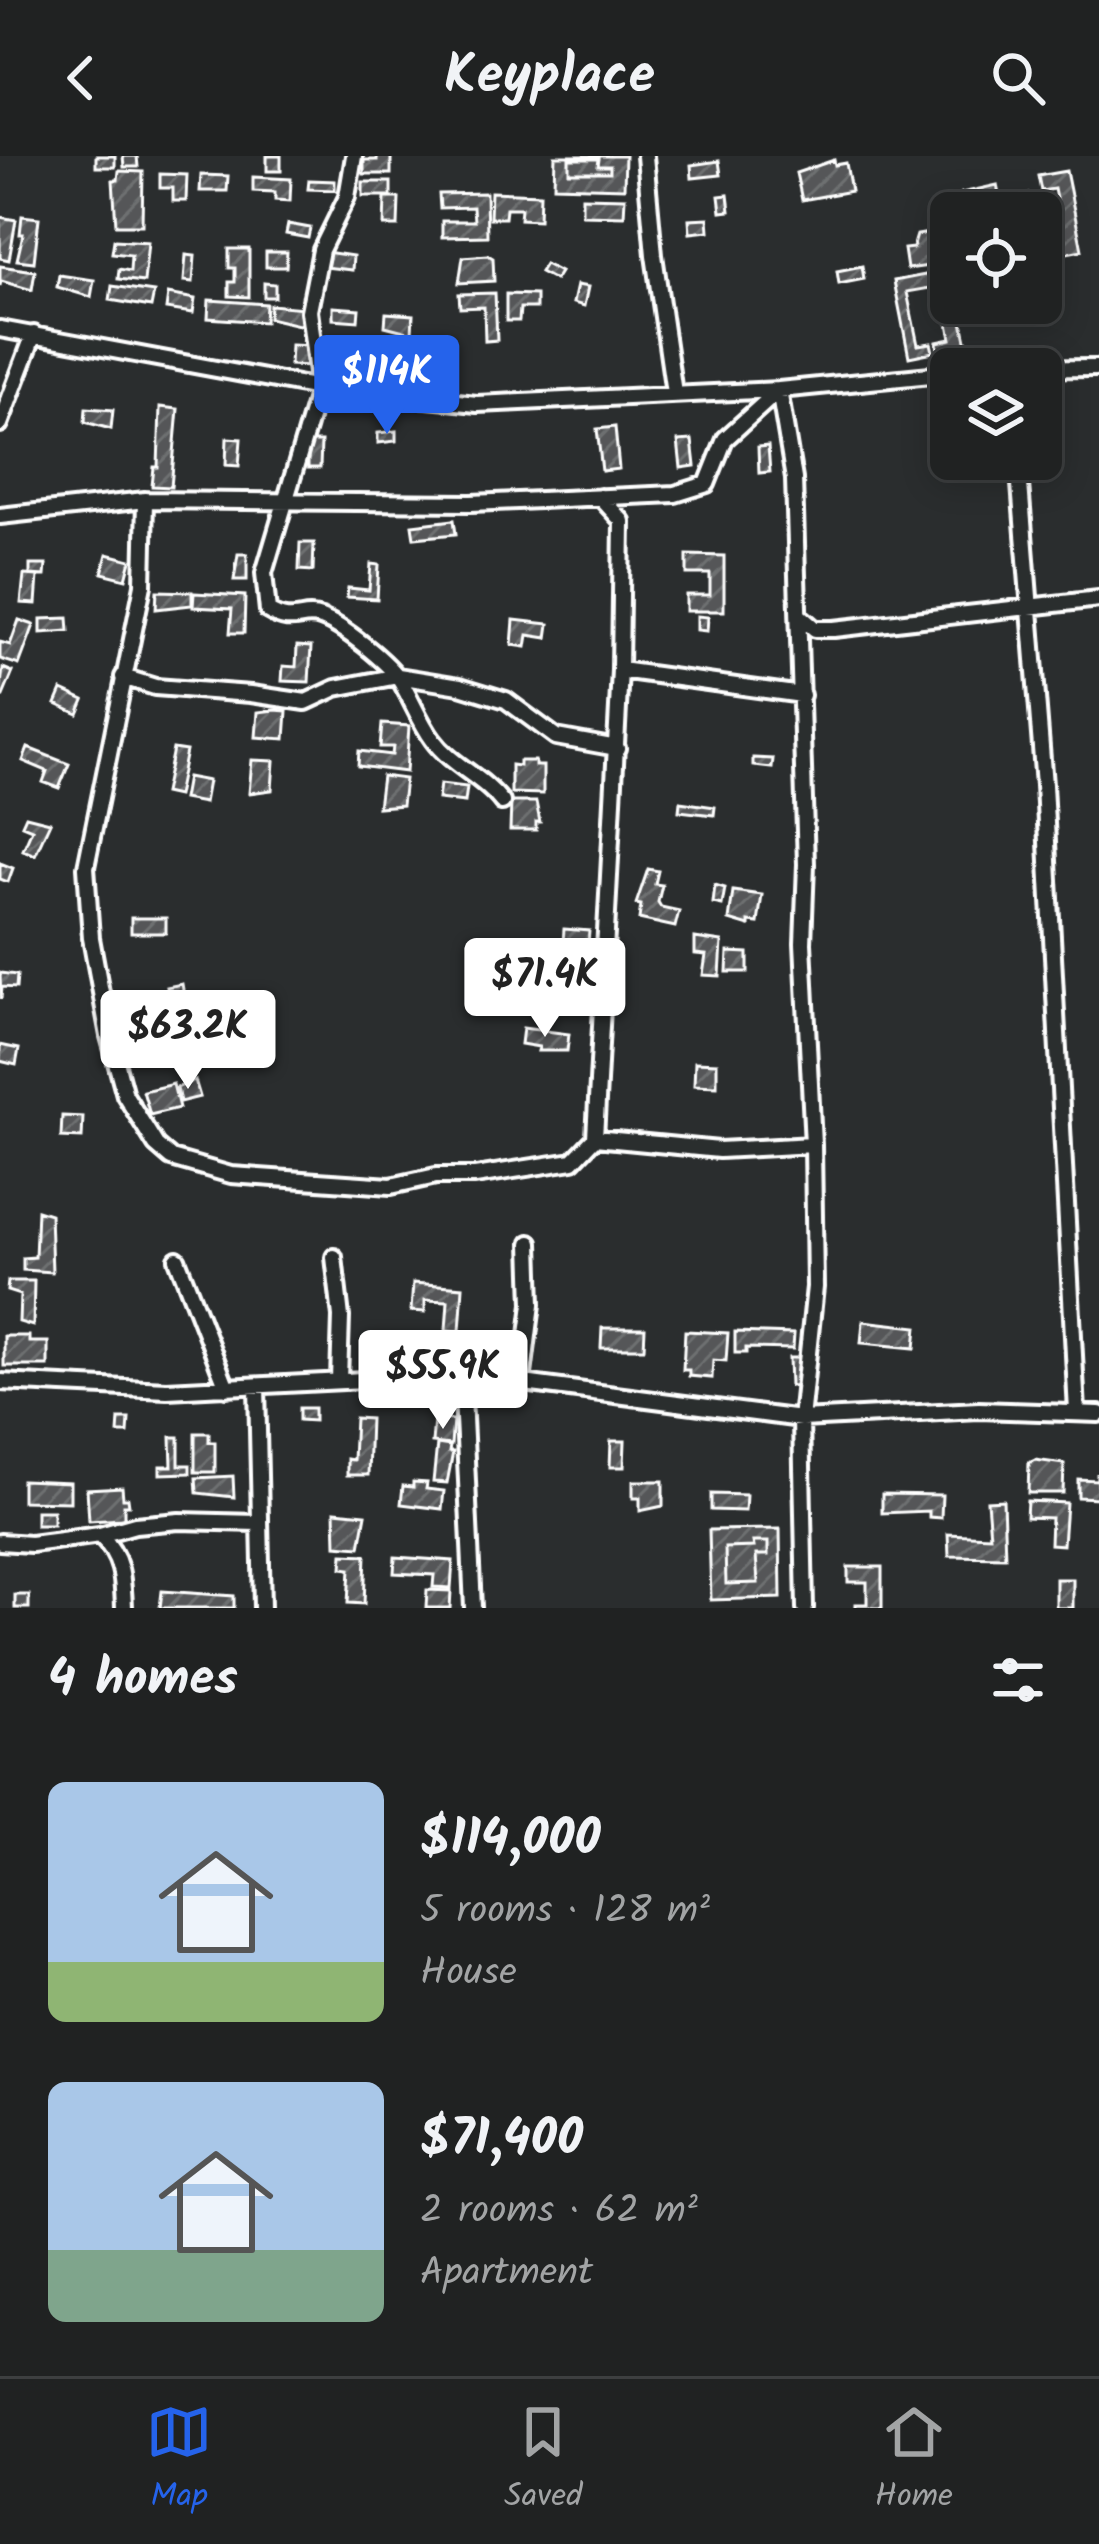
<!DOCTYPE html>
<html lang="en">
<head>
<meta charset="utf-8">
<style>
  body { margin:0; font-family:Kalam,sans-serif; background:#2d2f2f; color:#f1f3f6; height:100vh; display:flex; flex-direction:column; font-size:45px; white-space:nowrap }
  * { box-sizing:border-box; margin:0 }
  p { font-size:39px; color:#a2a4a5 }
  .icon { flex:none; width:66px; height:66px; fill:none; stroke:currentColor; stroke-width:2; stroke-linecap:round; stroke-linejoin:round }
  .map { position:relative; height:1452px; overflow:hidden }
  .details { display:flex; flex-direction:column; background:#202222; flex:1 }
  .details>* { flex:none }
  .tools { position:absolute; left:930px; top:36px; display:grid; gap:24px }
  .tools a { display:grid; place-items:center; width:132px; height:132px; border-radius:18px; background:#202222; box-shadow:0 6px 30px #0003,0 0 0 3px #3d3f40; font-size:60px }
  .price { position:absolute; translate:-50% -102px; padding:0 27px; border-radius:12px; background:#fff; color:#222; font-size:39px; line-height:78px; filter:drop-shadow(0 3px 6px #0008) }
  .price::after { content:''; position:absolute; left:50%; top:72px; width:36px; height:27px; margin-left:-18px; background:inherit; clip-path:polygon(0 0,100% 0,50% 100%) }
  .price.on { background:#2563eb; color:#fff }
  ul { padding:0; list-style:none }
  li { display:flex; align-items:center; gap:36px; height:300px; padding:0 48px }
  li span { display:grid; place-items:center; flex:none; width:336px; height:240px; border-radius:18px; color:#555 }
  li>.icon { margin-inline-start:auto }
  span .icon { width:144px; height:144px; fill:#fffc; stroke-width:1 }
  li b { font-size:51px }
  h2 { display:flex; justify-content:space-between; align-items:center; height:144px; padding:0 48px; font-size:51px }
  header { display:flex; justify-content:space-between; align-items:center; height:156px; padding:0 48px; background:#202222; font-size:54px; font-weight:600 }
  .dock { display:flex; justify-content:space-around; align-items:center; height:168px; border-top:3px solid #3d3f40; background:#202222; font-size:33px; color:#a2a4a5 }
  .dock a { display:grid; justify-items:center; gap:6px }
  .dock .on { color:#2563eb }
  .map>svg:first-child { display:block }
</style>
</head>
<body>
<header><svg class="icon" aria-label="back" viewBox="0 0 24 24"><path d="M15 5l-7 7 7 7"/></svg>Keyplace<svg class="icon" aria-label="search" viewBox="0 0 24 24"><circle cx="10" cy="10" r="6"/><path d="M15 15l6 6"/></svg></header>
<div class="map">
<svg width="1099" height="1452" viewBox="0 0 1099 1452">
  <defs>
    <pattern id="building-hatch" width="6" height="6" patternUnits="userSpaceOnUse" patternTransform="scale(3)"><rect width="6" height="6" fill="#555758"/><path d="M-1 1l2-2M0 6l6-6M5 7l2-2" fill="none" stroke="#6e7071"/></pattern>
  </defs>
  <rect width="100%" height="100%" fill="#2a2d2e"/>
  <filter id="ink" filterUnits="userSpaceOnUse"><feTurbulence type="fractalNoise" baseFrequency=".00833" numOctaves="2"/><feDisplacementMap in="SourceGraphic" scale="24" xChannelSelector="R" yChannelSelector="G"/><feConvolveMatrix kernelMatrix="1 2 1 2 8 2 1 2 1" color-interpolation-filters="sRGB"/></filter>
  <g filter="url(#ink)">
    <!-- building -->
    <path fill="url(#building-hatch)" stroke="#fff" stroke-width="3" fill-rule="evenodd" d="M96 0H115V11H96Z
      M123 0H137L138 11H124Z
      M267 0H281V15H267Z
      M377 0H391V18H364V4H377Z
      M555 0H625L624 32 554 30ZM569 3H599L598 10H610V16H569Z
      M569 3H599L598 10H610V16H569Z
      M834 4 835 9 846 7 851 35 802 44 796 17Z
      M719 5 721 19 692 22 691 9Z
      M119 15 143 16 142 69H116L113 24H118Z
      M1066 15 1082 94 1041 102V87L1064 82 1054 33 1041 35 1038 20Z
      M160 18 187 19 186 45H173V32H160Z
      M201 19 228 20 227 35H200Z
      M253 21 291 23 290 45 275 44V36L253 35Z
      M309 24 335 25V34L308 33Z
      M363 26H391V40H363Z
      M997 29 1001 48 965 52 962 37Z
      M491 36 540 38 539 64 520 63 521 52H506L505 62H490Z
      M486 37 487 80 442 81V65H474L473 51 440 52 439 38Z
      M1029 38 1038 57H1017L1014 42Z
      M728 39 730 55 721 56 719 40Z
      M582 41 625 42 624 60 582 59Z
      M385 42H399L398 70H384Z
      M22 60 39 62 34 106 17 104 23 78H20Z
      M0 61 16 64 9 104 0 102Z
      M708 62 709 75 690 77 689 63Z
      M288 68 310 72 308 82 286 78Z
      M929 77 930 83 940 82 944 108 907 113 904 93 913 92 917 79Z
      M114 84 148 86 144 126 118 123 119 113 130 115 131 99 112 97Z
      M229 93H249V141L229 140V126H235V112H229Z
      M266 96H287L286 111H266Z
      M326 96 353 100 352 114 324 111Z
      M186 99 195 100 193 126 184 125Z
      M488 99 493 102 494 125 459 127 463 101Z
      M545 108 560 116 555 124 540 116Z
      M0 110 35 115 32 134 1 125 0 130Z
      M862 110 864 123 839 128 837 115Z
      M951 114V147H958L967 189 938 195 937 186 951 183 941 130 907 136 918 189 931 187 933 196 909 201 894 125Z
      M59 119 94 124 91 141 57 131Z
      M264 127 275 128V141H264Z
      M577 129 588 131 584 150 573 147Z
      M112 130 154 136 151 151 110 144Z
      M495 137 497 184 485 185 484 151 460 152 459 138Z
      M168 138 195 143 193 157 166 153Z
      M506 138 536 139V152H520L519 165H506Z
      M209 144 266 148 265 166 208 162Z
      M270 149 305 152 303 170 269 162Z
      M333 151 359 153 358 165 333 163Z
      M386 157 413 159 412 177 385 170Z
      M291 189 312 190 311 210 290 209Z
      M160 251 178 253 171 331 152 330 154 311H158Z
      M86 252 113 254 111 273 85 266Z
      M615 271 619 313 602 315 597 273Z
      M396 275V285L378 287V277Z
      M227 282 241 283 239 310 226 309Z
      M692 284 695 310 681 312 678 285Z
      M308 286H321L320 312H308Z
      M768 290 770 316 759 317 758 291Z
      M454 364 456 378 414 382 412 369Z
      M300 387H314L313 415 299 414Z
      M107 398 131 404 126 423 102 417Z
      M238 398H247V424H234Z
      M687 399 724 400V455H686V439H710V418H687Z
      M371 408 379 409 377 443 347 441 348 432 369 434Z
      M30 409H46L45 420 30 419Z
      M24 419 38 420 36 448 21 447Z
      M157 435 192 436V449L156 453Z
      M194 437 245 440 244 477H230L232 453 193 451Z
      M697 460 708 461 707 475 697 474Z
      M68 462 69 475 41 477V463Z
      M19 464 34 469 19 509 0 503V486L10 489Z
      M514 464 549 468 547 482 528 479 526 491 512 489Z
      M297 490 311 491 309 526 282 525 283 510 296 511Z
      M3 512 13 516 3 540 0 539Z
      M62 534 84 544 78 558 56 548Z
      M275 554 287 555 285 583 256 581 258 556Z
      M382 568 409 570 406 616 358 610 359 595 392 599 393 591H380Z
      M28 592 69 608 59 632 43 626 47 615 23 605Z
      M173 593 186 595 177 640 164 637Z
      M753 602 773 603 772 612 753 610Z
      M252 604 274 605 272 634 249 637Z
      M519 605H535V610H543V638L511 637V609L519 610Z
      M382 620 405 623 402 649 378 651Z
      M187 621 208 625 204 647 183 643Z
      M440 628 467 631 465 646 438 643Z
      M511 646H536L540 666H536V674H510Z
      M680 646 715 651 714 659 679 655Z
      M26 660 50 666 35 699 23 694 32 673 22 669Z
      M0 707 13 712 8 726 0 723Z
      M648 713 658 715 655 728 662 729 658 746 661 751 679 755 675 771 639 763 641 749 636 748Z
      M715 729 725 732 722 749 713 747Z
      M733 735 762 739 758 767 749 766V770L729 764Z
      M131 762H166V777H131Z
      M564 773 589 775 588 789 563 786Z
      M695 782 722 786 720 820 703 819 706 799 695 798Z
      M728 796 748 797V816H727Z
      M0 817 17 819 16 832 2 831 1 843Z
      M182 828 186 850 171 852 167 831Z
      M523 872 569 878 567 895H538L539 891 521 888Z
      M0 889 19 893 16 909 0 905Z
      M695 906 717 907V930L694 929Z
      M195 924 200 941 180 946 177 932Z
      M173 928 179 952 150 959 143 935Z
      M62 960 83 961 82 982 61 981Z
      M37 1054 50 1058 52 1116 23 1114V1102L35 1101Z
      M8 1125H34L33 1170 19 1166 20 1139 7 1135Z
      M413 1127 463 1131 460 1175 446 1174 448 1145 425 1144V1156L411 1155Z
      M863 1165 917 1171 915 1192 861 1187Z
      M602 1172H645L644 1192H601Z
      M685 1175 728 1177 726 1205 713 1204 712 1222 689 1220V1214H683Z
      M735 1176 794 1178 793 1193 746 1192V1197H735Z
      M4 1180H29V1186H48V1210H4Z
      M789 1202H800L801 1229 790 1230Z
      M299 1252H314V1265L299 1264Z
      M355 1262 370 1263 368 1319H347V1303L353 1304Z
      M119 1263H129L128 1277H118Z
      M434 1263 453 1264 451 1289 432 1287Z
      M195 1277H209V1286H215V1316H195Z
      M171 1281H179V1309H190V1317L160 1318V1310H172Z
      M611 1285H625L624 1311H610Z
      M437 1288 450 1290 449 1296H453L447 1327 433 1326Z
      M1035 1304 1064 1308 1063 1337H1028L1029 1307Z
      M1097 1317 1099 1342 1078 1341V1323L1097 1324Z
      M233 1320 234 1341 197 1337 196 1322Z
      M22 1324 70 1326V1346L22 1345Z
      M633 1325H663V1350L640 1355V1342H633Z
      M413 1326 427 1327 426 1333 444 1335 442 1353 401 1348 403 1330 413 1331Z
      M122 1331 123 1342H128L129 1349H124V1363L89 1365 87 1333Z
      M711 1338 746 1339 745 1355 711 1354Z
      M882 1338 942 1339 941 1362 929 1361V1355L882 1357Z
      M1003 1344 1005 1401 949 1400 948 1378 990 1380 987 1345Z
      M1027 1345 1066 1347 1063 1389 1050 1388 1051 1362 1026 1361Z
      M36 1355H53V1369H36Z
      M335 1355 366 1358 360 1391 336 1389Z
      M780 1373 781 1442 711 1444 709 1374ZM753 1386H768V1399H756L758 1427 726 1428 725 1392 754 1391Z
      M753 1386H768V1399H756L758 1427 726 1428 725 1392 754 1391Z
      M343 1398 366 1399 364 1448 348 1447 350 1413 342 1412Z
      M395 1401 453 1405 451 1432 433 1431 434 1419 394 1417Z
      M848 1411H882V1452H856V1448H867V1426H848Z
      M1056 1423H1073V1452H1056Z
      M427 1434 451 1435 450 1452H426Z
      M162 1435 234 1440V1452H160Z
      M15 1439H29V1452H15Z"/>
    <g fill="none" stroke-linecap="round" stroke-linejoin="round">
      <!-- minor casing -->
      <g stroke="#fff" stroke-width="22">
        <path id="minor" d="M354 0 347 41 321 94 309 155 319 232 264 417 268 455C294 471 301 455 321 462 342 469 390 507 401 526 412 545 420 566 433 584 451 609 483 621 502 646
          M645 0 654 99 674 237
          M0 173 319 232 477 248 779 234 951 217
          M986 213 1099 212
          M779 234 794 323 806 708 803 787 813 989 815 1131 801 1263 805 1452
          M0 268 34 178
          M1018 303 1044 629 1077 1256
          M145 344 143 429 86 711 91 782 109 880 125 939 156 989 171 1002 231 1019 391 1030 436 1020H475L573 1005 595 982 719 994 813 989
          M0 360 145 344 471 347 675 338 707 328 725 283 779 234
          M800 460 815 473H834L1099 443
          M620 514 802 539
          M123 521 155 531 251 538 306 546 336 532 398 520 460 530 506 544 556 581 617 592
          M595 982 620 514 622 365 600 341
          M334 1101 341 1161 339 1224
          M177 1103 227 1232
          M462 1219 473 1452
          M0 1226 167 1234 462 1219 801 1263 979 1254 1099 1258
          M522 1226 532 1148 530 1087
          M257 1230 262 1452
          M100 1379C122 1401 123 1422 124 1452
          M0 1386 31 1388 100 1379 135 1369 179 1365 258 1367"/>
      </g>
      <!-- minor -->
      <use href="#minor" stroke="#2a2d2e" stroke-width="14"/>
    </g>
  </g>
</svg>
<div class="tools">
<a><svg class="icon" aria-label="locate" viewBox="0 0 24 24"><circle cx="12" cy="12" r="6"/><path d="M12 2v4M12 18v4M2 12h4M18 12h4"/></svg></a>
<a><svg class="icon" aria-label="layers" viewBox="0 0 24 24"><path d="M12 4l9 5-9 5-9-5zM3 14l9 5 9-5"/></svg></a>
</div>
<b class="price on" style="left:387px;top:281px">$114K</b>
<b class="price" style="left:545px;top:884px">$71.4K</b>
<b class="price" style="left:188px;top:936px">$63.2K</b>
<b class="price" style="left:443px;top:1276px">$55.9K</b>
</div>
<section class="details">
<h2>4 homes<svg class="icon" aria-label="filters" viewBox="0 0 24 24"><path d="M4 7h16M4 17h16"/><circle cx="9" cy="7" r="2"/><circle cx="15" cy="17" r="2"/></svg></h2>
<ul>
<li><span style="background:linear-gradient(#a9c7e8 75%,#8fb573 0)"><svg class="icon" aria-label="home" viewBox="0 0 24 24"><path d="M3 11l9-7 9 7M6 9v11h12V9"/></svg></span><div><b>$114,000</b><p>5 rooms · 128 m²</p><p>House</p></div></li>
<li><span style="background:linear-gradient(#a9c7e8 70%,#7fa58c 0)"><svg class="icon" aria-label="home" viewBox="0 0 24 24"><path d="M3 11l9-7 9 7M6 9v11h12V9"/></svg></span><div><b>$71,400</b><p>2 rooms · 62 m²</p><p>Apartment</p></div></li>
</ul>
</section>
<nav class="dock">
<a class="on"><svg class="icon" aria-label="map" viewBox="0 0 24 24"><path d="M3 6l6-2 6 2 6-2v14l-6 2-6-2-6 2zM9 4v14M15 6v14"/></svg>Map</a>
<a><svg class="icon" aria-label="saved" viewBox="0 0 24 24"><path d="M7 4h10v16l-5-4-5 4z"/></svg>Saved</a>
<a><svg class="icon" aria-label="home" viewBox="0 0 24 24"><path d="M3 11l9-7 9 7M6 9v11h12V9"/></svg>Home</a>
</nav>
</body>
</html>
